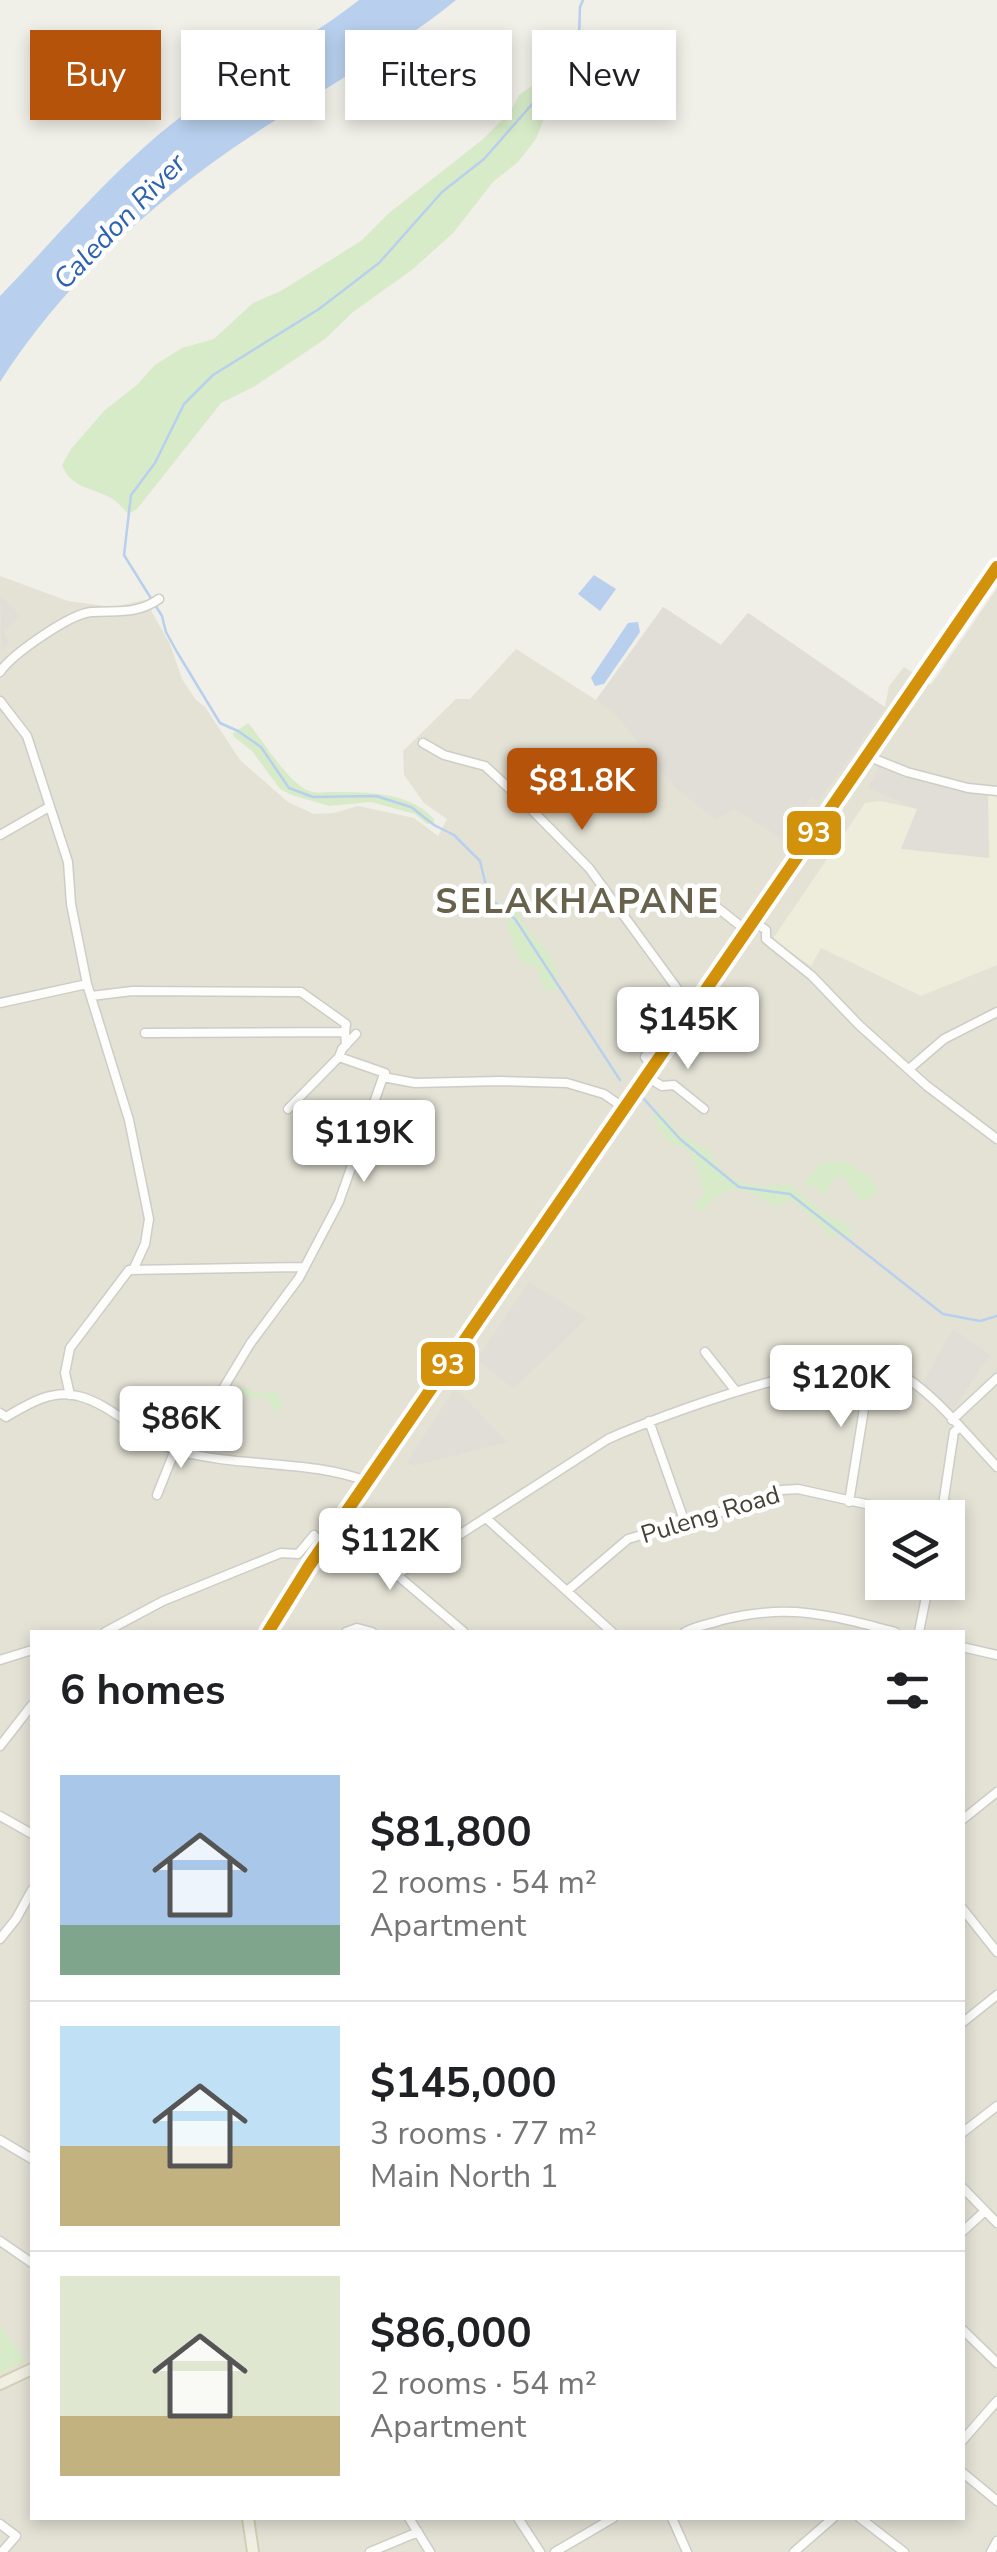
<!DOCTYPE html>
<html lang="en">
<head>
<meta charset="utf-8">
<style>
  body { margin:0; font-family:"Nunito Sans",sans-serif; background:#f6f6f6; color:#202124; height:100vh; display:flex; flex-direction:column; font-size:38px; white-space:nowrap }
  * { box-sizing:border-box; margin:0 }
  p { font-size:32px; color:#757577 }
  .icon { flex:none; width:55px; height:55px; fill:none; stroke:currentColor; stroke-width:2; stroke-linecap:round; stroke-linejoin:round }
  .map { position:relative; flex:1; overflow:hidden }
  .details { position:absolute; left:30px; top:1630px; width:935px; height:890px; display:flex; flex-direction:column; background:#fff; border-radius:0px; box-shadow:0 5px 15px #0003 }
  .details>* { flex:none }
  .banner { position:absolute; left:30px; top:30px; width:938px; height:90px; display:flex; gap:20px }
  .buttons { position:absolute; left:865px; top:1500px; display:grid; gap:20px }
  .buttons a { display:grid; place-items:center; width:100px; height:100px; border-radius:0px; background:#fff; box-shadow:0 5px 15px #0003; font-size:50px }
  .price { position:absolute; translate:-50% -85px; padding:0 22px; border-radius:10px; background:#fff; color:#222; font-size:32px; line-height:65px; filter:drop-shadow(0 2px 5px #0008) }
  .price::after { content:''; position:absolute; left:50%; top:60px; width:30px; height:22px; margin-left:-15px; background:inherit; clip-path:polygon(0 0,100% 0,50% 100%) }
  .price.on { background:#b45309; color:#fff }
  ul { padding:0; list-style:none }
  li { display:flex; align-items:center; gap:30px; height:250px; padding:0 30px }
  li+li { border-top:2px solid #e0e0e0 }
  li span { display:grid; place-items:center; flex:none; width:280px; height:200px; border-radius:0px; color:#555 }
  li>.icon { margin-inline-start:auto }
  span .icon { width:120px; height:120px; fill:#fffc; stroke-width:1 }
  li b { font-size:42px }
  h2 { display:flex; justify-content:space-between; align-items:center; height:120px; padding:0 30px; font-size:42px }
  .chip { padding:0 35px; border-radius:0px; background:#fff; box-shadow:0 5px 15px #0003; font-size:35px; line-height:90px }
  .chip.on { background:#b45309; color:#fff }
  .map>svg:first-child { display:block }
</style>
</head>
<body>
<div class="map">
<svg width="997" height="2552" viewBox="0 0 997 2552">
  <rect width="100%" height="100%" fill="#f0efe8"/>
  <!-- residential -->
  <path fill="#e4e2d5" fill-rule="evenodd" d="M0 576 68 601 113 607 145 600 170 644 182 679 196 700 205 707 240 760 288 802 314 814 334 813 358 806 414 818 438 836 447 819 424 803 404 775 403 751 456 699H470L516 649 596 700 663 607 721 645 748 613 885 707 889 686 904 667 931 685 997 588V2552H0ZM882 1518H948V1582H882ZM32 1632H962V2518H32Z"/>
  <!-- industrial -->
  <path fill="#e0ded6" d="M0 595 21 616 3 632 9 643 2 650Z
    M663 607 721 645 748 613 885 708 819 800 811 797 783 839 734 809 716 820 677 789 615 714 596 700Z
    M880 766 955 789 988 795 990 858 900 849 917 809 868 788Z
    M529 1282 587 1318 513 1389 477 1359Z
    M953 1329 990 1355 952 1411 922 1384Z
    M455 1388 507 1442 413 1466 407 1462Z"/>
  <!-- education -->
  <path fill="#eeecda" d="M988 795H997V965L921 996 821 948 811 966 772 940 865 803 881 801 917 809 901 849 989 858Z"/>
  <!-- green -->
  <path fill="#d7ebc8" d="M571 47 576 54 577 69 543 121 536 139 518 162 493 182 453 233 413 269 353 312 325 339 255 386 221 403 137 509 128 514C123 508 116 500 109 497 90 487 71 488 62 465L71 449 105 410 137 385 155 365 182 348 214 339 253 303 281 291 361 241 389 213 482 140 511 111 519 95 547 75 559 57Z
    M248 723C263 740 288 783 309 791 318 794 324 792 333 792 367 792 410 792 434 819V823L427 824 415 814 371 802 329 806 292 795 280 789 252 751 233 736V733Z
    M517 910C522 917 523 925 529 932 545 949 561 961 557 988L552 992 543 987 538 969 519 959 507 926 509 913Z
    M659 1110 678 1133 708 1150 720 1169 738 1182 764 1187 789 1184C808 1198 822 1217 846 1224L852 1233 851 1238 830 1235 793 1200 774 1207C744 1188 728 1179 702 1211L697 1209 694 1204 704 1194C703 1186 692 1152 686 1149 682 1146 675 1146 671 1143 664 1138 656 1124 653 1116Z
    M844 1161C858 1170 874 1175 877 1192L866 1201 858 1199 843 1175 832 1179 824 1196 815 1186 803 1185 819 1164Z
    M239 1388H250L251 1393 278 1392 283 1407 274 1411 267 1397 250 1398 237 1391Z
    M0 2326 26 2360 0 2373Z"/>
  <!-- water -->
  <path fill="#b8d0ee" d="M359 0H456C392 52 319 91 251 136 154 200 63 283 0 382V296C60 234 116 165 186 113 241 72 305 43 359 0Z
    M594 575 616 589 600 611 578 594Z
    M638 622 640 632 604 684 595 686 591 678 628 623Z"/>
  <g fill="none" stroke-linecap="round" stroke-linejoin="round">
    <!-- stream -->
    <path stroke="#b8d0ee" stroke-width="2.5" d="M583 0 580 7 579 38 571 47 563 69 484 159 442 192 379 263 319 309 213 375 184 404 155 463 131 495 124 555 162 616 166 632 177 652 220 723 238 731 261 747 289 788 313 797 376 796 411 807 434 825 454 835 480 861 489 898 515 919 620 1080
      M643 1098 680 1139 739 1187 790 1194 943 1314 980 1321 997 1316"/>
    <!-- minor casing -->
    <g stroke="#ceccc6" stroke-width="11">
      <path id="minor" d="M0 672C12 654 70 614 91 612 117 610 136 615 159 599
        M0 701 27 736 68 862 71 904 87 984 129 1120 149 1219 145 1244 133 1270
        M423 743 444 755 485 766 522 800 589 868 681 994 680 1004 645 1057 652 1066
        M867 756 907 772 968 788 997 791
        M0 835 49 807
        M704 897 747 931
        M754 922 766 930V939L772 944 812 976 859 1025 927 1086 997 1139
        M91 996 132 991 301 992 346 1024 345 1032
        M0 1003 87 984
        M145 1033 345 1032 346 1045
        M339 1057 385 1073 383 1077
        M909 1069 944 1039 997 1012
        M645 1076 662 1086 674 1085 704 1109
        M288 1109 339 1057 342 1049 356 1034
        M705 1352 735 1390
        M70 1395 65 1373 70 1348 129 1270 304 1267
        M0 1413 6 1417C28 1404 52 1389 78 1396 113 1404 145 1442 179 1451 241 1468 309 1459 369 1482
        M952 1420 997 1378
        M649 1421 684 1520
        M191 1454 212 1407 250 1344 299 1278 339 1202 383 1077 415 1083 499 1081 567 1083 604 1094 624 1108
        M157 1495 175 1450
        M849 1502 871 1365
        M486 1518 612 1632
        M941 1518 954 1432 959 1428
        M336 1529 397 1575 464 1632
        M397 1575 608 1439C661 1415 837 1350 889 1369 927 1383 969 1438 997 1467
        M567 1591 628 1539 755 1502 782 1490 798 1489 929 1518
        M105 1632 163 1601 281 1553 298 1554 314 1535
        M346 1632 357 1628 372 1632
        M685 1632C696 1626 710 1624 722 1620 788 1603 831 1615 895 1632
        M919 1632 929 1582
        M962 1647 997 1655
        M0 1660 32 1650
        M0 1746 32 1705
        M0 1816 32 1834
        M962 1820 997 1792
        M962 1908 997 1952
        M0 1939 16 1919 32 1890
        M962 2023 997 1995
        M962 2133 997 2106
        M0 2140 32 2159
        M962 2187 997 2223
        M962 2232 985 2211
        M0 2241 32 2263
        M962 2329 997 2363
        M962 2441 997 2401
        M962 2472 997 2501
        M409 2518 430 2552
        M518 2518 540 2552
        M672 2518 687 2552
        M860 2518 904 2552
        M0 2524 16 2536 2 2552
        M370 2552 418 2532
        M555 2552 613 2518
        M794 2552 833 2518
        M991 2552 997 2541"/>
    </g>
    <!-- major casing -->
    <g stroke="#d2cfb5" stroke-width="14">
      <path id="major" d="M268 1632 309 1566 997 567
        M0 2384 32 2369
        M248 2518 253 2552"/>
    </g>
    <!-- minor -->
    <use href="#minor" stroke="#fdfdfc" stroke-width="8"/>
    <!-- major -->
    <use href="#major" stroke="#f1efe2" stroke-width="10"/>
    <!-- bus-1 casing -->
    <g stroke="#fff" stroke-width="20">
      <path id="bus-1" d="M268 1632 309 1566 997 567"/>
    </g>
    <!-- bus-1 -->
    <use href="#bus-1" stroke="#d3920b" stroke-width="12"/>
  </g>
  <g text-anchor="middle" stroke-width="9" stroke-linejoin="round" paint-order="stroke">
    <!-- street labels -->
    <g font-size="25" fill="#454235" stroke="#fff">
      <text transform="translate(710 1514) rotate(-17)" y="9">Puleng Road</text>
    </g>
    <!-- water labels -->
    <g font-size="28" font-style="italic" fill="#2d62b2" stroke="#fff">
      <text transform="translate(119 221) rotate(-46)" y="10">Caledon River</text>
    </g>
    <!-- district labels -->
    <g font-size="35" font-weight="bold" letter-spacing="2.5" fill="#68624c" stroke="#fff">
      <text x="578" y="913">SELAKHAPANE</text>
    </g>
  </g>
  <g stroke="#fff" stroke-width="4">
    <rect x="785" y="809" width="58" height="48" rx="10" fill="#d3920b"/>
    <rect x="419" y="1340" width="58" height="48" rx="10" fill="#d3920b"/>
  </g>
  <g font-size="28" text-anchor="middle" font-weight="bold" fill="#fff">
    <text x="814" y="842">93</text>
    <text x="448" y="1374">93</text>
  </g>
</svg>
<div class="buttons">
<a><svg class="icon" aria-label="layers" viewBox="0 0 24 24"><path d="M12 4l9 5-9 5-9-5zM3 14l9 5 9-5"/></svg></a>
</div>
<b class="price on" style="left:582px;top:833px">$81.8K</b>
<b class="price" style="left:688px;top:1072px">$145K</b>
<b class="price" style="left:364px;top:1185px">$119K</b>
<b class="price" style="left:841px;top:1430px">$120K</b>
<b class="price" style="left:181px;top:1471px">$86K</b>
<b class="price" style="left:390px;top:1593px">$112K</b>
<div class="banner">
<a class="chip on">Buy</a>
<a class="chip">Rent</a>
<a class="chip">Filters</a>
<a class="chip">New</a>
</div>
<section class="details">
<h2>6 homes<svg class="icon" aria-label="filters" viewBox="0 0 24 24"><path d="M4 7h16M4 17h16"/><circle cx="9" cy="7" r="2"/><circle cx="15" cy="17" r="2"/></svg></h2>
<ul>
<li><span style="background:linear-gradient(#a9c7e8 75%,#7fa58c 0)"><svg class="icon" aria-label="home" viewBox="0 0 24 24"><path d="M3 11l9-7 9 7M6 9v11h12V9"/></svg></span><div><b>$81,800</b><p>2 rooms · 54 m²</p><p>Apartment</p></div></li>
<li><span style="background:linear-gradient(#bfe0f5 60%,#c2b280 0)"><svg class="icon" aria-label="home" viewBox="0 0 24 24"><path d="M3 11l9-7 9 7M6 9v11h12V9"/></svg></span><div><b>$145,000</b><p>3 rooms · 77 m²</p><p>Main North 1</p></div></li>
<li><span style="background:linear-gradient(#dfe7d0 70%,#c2b280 0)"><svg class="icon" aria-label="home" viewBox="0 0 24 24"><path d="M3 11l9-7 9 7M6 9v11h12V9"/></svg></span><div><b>$86,000</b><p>2 rooms · 54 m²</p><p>Apartment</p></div></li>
</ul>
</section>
</div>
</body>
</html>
